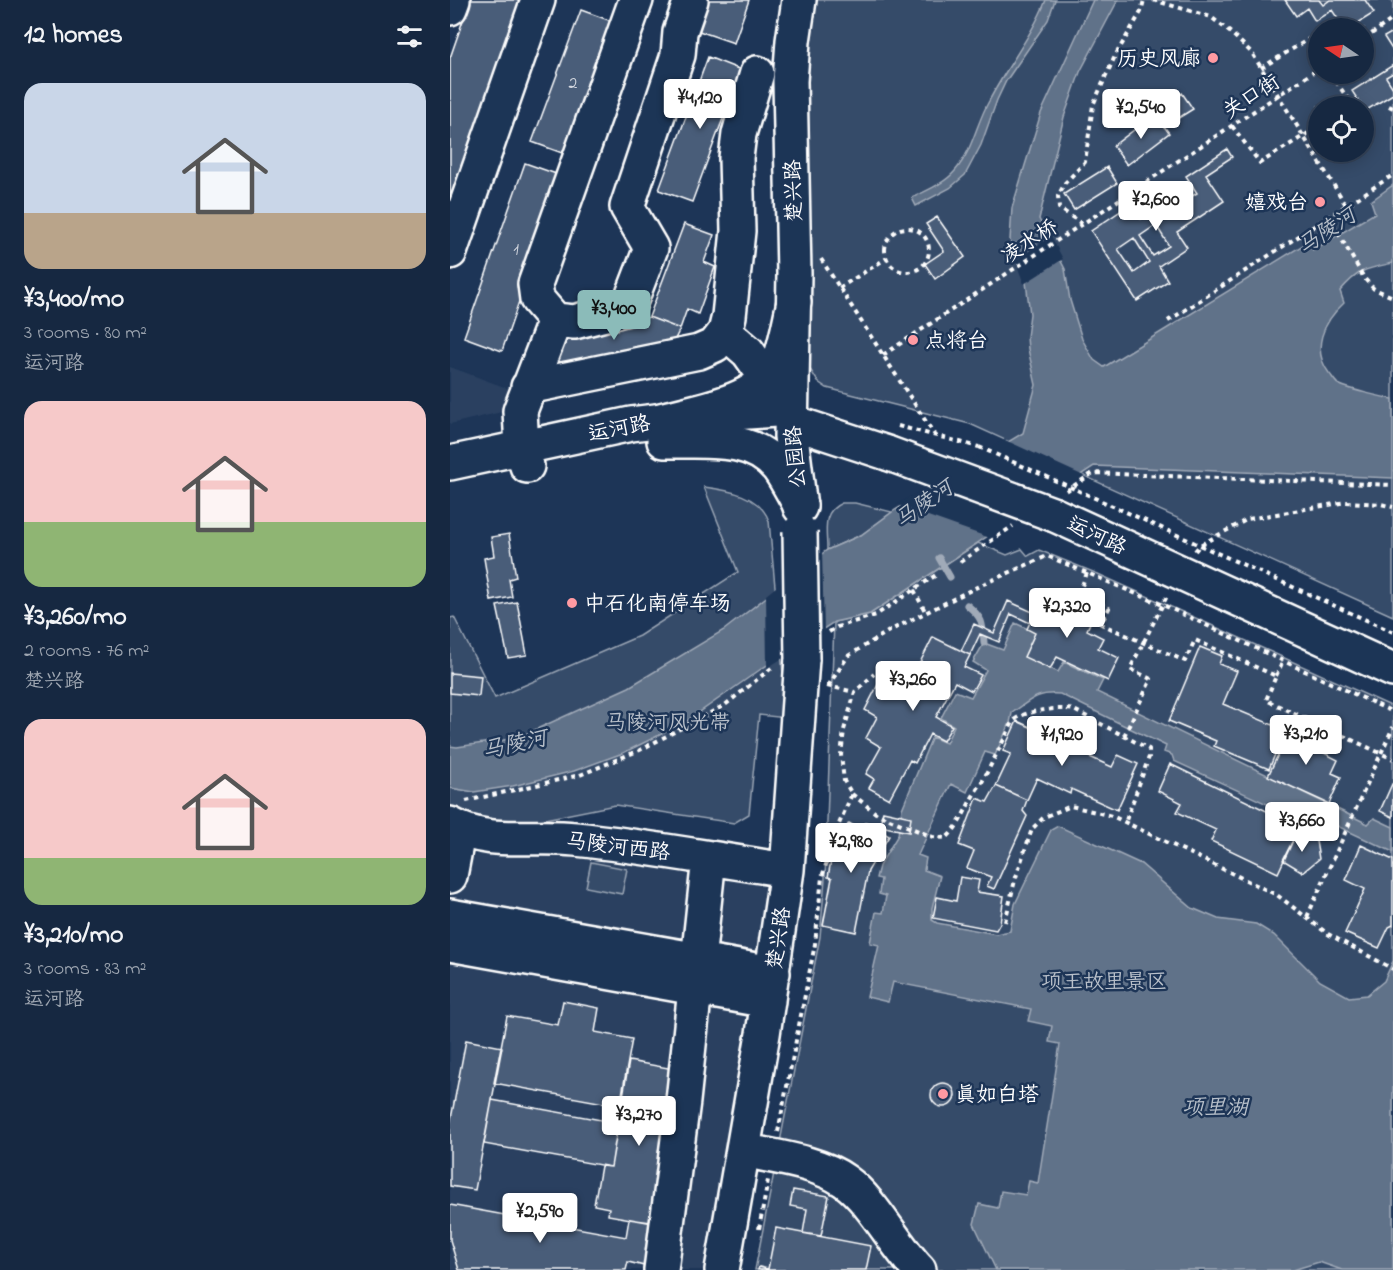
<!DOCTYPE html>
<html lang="en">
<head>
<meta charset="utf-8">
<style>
  body { margin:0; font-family:"Indie Flower","LXGW WenKai TC",sans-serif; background:#23344c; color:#f1f3f6; height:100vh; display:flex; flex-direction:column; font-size:22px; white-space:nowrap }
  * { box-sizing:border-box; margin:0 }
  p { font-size:20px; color:#9ea6b1 }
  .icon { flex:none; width:33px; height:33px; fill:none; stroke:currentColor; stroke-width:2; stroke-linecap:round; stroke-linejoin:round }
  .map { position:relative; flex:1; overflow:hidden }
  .sheet { display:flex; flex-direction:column; background:#162841; width:450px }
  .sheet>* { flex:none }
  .needle { width:39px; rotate:283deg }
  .controls { position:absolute; left:858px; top:18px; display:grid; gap:12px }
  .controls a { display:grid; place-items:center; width:66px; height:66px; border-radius:50%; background:#162841; box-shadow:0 3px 15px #0003,0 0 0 2px #35445a; font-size:30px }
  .price { position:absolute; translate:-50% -51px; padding:0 14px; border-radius:6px; background:#fff; color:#222; font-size:20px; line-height:39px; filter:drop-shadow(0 2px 3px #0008) }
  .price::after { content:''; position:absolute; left:50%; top:36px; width:18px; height:14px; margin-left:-9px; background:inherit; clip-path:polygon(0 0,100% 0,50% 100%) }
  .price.current { background:#8bbbb9; color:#111 }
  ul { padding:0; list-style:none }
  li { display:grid; align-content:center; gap:12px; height:318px; padding:0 24px }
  li span { display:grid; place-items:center; height:186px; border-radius:18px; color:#555 }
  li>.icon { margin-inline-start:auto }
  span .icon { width:108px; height:108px; fill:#fffc; stroke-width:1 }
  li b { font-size:26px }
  h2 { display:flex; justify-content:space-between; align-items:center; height:72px; padding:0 24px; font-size:26px }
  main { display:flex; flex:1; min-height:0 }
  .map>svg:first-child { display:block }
</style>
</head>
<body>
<main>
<section class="sheet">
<h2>12 homes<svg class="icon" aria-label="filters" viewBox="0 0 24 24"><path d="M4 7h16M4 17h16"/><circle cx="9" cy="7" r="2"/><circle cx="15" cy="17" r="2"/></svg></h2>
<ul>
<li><span style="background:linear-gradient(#c9d6e8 70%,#b9a48a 0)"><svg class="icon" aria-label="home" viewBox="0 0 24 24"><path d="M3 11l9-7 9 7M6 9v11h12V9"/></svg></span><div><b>¥3,400/mo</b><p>3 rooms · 80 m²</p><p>运河路</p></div></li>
<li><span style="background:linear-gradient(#f6c9c9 65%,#8fb573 0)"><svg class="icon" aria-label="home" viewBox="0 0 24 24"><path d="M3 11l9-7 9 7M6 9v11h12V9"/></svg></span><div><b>¥3,260/mo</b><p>2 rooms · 76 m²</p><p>楚兴路</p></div></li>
<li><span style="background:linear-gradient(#f6c9c9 75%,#8fb573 0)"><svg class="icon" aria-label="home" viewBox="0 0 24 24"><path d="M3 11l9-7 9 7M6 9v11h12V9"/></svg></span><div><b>¥3,210/mo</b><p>3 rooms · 83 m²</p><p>运河路</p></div></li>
</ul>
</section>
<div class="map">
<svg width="943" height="1270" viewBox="0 0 943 1270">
  <rect width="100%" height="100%" fill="#1d3557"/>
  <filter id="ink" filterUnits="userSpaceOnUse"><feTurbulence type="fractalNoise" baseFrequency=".0167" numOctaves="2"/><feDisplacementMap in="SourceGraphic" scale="12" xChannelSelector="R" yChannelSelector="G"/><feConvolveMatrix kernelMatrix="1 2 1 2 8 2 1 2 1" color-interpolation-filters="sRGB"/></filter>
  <g filter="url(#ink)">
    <!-- built -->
    <path fill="#2a4161" d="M0 367 95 402 0 424Z
      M120 848 302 878 317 889V903L259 1270H0V922L10 871 30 851Z"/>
    <!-- green -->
    <path fill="#364b69" stroke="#9aa5b4" stroke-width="1.5" fill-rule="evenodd" d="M359 0H943V616L520 424 377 388 368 382 360 369 358 223 353 147ZM868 28H914V74H868ZM868 106H914V152H868Z
      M254 487C278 490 310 495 319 521L337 718 309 715 299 814 284 823 165 805 45 829 25 816 0 808V618L4 617 45 698 189 636 288 572Z
      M392 503H405L442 512 411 535 377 550C377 530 371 512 392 503Z
      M528 543 557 555 572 549 578 556 589 550 648 574 943 707V1270H305L370 937 375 879 384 622 420 614Z
      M141 862 177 869 172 894 136 887Z"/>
    <!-- water -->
    <path fill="#617289" stroke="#a0aab8" stroke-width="1.5" d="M596 0H605L598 20 556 81 547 100 531 145 515 175 500 188 466 206 462 198C477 190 494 184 505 171 523 150 526 124 539 101 557 66 582 36 596 0Z
      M643 0H668L630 72 614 117 589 219 615 269 620 300 632 339 644 360 654 367 858 242 863 250 925 213 921 201 943 185V263C915 269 909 269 890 291L894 303C873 322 861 349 879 373 882 376 885 382 888 384 897 389 932 397 943 399V478L644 466 420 614 384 622 311 669 234 723 173 753 124 771 63 786 24 792 0 788V746L7 747 67 738 179 687 274 630 377 550 411 535 445 510 573 433 586 385 578 349 577 337 580 314 576 282 560 240 562 208 591 113Z
      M565 623 587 633 576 657 608 672 614 662 653 680 647 692 918 824 924 818 943 827V852L883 824 870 826 867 833 838 822 841 815 724 761 722 755 714 752 716 746 610 694C586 692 581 700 562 713L560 723 545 755 535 752 517 792 501 784 468 855 476 858 474 870 490 876 482 908V920L487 923 546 934 560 931 565 904 601 830 608 826 691 864 742 908 768 919 806 924 824 935 870 981 899 997 917 995 934 981 943 961V1270H892L869 1262 843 1270H546L524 1224 529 1204 548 1208 551 1191 576 1195 579 1181 588 1183 610 1044 599 1042 602 1026 578 1021 581 1009 443 982 438 1002 417 997 429 945 420 943 426 912 433 913 436 896 429 894 431 879 426 878 429 866 448 835 452 809 482 737 496 743 504 726 491 718 505 691 521 697 536 670 523 662 534 643 553 650Z"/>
    <!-- pier -->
    <path fill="#1d3557" d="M601 236 613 259 574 284 565 260Z
      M555 440 634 476 540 538 447 505Z
      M372 550 374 632 317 668 316 595Z"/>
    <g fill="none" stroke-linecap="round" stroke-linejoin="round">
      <!-- stream -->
      <path stroke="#a0aab8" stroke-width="7" d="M489 558 500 577
        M517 605C533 618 533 623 534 643"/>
    </g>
    <!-- building -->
    <path fill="#4a5d79" stroke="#fff" stroke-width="1.5" fill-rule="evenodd" d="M20 0H71L0 204V58Z
      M256 0H299L284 43 246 30Z
      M835 0H869L873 5 880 0H915L924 13 900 28H894L882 10 865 21 857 8 846 16Z
      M131 10 164 22 115 154 82 142Z
      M943 32V51L934 37Z
      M258 57 291 70 242 202 209 190Z
      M943 65V73L936 77 943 88V94L915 111 902 91Z
      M732 93 743 109 714 127 704 111Z
      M705 114 719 133 677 165 663 146Z
      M777 149 782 157 756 174 774 201 727 232 737 247 709 266 718 281 687 301 641 231 681 204 691 219 731 193 736 200 747 193 736 176ZM706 225 719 246 703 256 690 236ZM684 238 699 262 684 273 668 249Z
      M75 163 112 176 52 351 14 337Z
      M657 167 667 183 624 210 614 194Z
      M487 217 515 257 485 279 475 264 494 251 476 224Z
      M234 224 264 235 254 262 265 267 248 314 237 309 230 329 199 317Z
      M199 317 230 329 222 345 98 367 113 332 125 336Z
      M59 534 66 577 59 579 62 597 41 601 34 558 44 556 41 537Z
      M594 592 643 616 637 630 653 638 648 648 669 658 658 681 607 657 600 669 574 657 585 633 577 629Z
      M558 601 585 613 580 623 561 614 549 642 530 634 520 655 511 651 524 624 544 633Z
      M67 602 77 655 58 658 47 606Z
      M483 637 520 655 514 667 531 675 522 691 505 682 486 717 502 726 493 741 480 734 465 763 460 760 439 799 419 788 424 779 416 774 431 747 416 738 427 717 415 710 435 671 459 684Z
      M750 647 772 656 769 664 787 671 773 704 835 730 819 769 764 746 766 741 719 721Z
      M0 673 31 676 29 696 0 693Z
      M567 721 602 737 605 730 635 744 631 753 662 767 668 755 688 764 667 810 621 789 620 794 587 778 577 800 546 786 561 754 553 751Z
      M841 727 878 744 874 753 888 760 882 773 891 777 879 804 818 776Z
      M720 764 823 814 820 819 847 832 828 873 761 841 766 830 727 812 732 803 708 791Z
      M942 784 943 785V817L930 811Z
      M546 786 577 800 573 811 577 816 544 889 537 886 541 877 517 868 524 851 509 845 527 798 537 802Z
      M433 811 461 817 459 832 430 826Z
      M416 822 439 836 418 871 406 932 373 925 382 878 378 877 383 849 399 823 411 830Z
      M847 832 866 841 869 859 853 872 833 860Z
      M911 845 943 860V925L939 927 929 948 895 933 915 889 896 880Z
      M510 877 529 880 527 892 554 896 550 923 546 930 483 918 487 897 506 901Z
      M113 1001 149 1008 145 1032 182 1039 170 1106 44 1083 57 1016 108 1025Z
      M16 1040 52 1047 25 1190 0 1186V1124Z
      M179 1061 224 1069 209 1224 158 1215 159 1208 144 1205 151 1166 161 1167Z
      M481 1095a12 12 0 1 1 24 0a12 12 0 1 1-24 0Z
      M42 1100 168 1123 161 1167 34 1144Z
      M343 1190 379 1196 371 1236 353 1233 357 1209 340 1206Z
      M0 1205 176 1237 179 1219 200 1222 194 1266 178 1262 176 1270H9L0 1240Z
      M326 1228 421 1246 416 1270H308L309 1267 318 1269Z"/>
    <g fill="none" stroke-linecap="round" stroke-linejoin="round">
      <!-- minor casing -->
      <g stroke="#fff" stroke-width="38">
        <path id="minor" d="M186 0 85 284 87 299 105 320 124 322 178 308 201 248 177 207 228 55 230 32 241 0
          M349 0 343 41 340 81 344 274 341 436 350 507
          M0 8 3 0
          M0 252 88 0
          M275 332 298 352 318 380
          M78 387 249 352 265 345 275 332 279 316 288 231 286 158 289 134 307 73
          M342 422 437 453
          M0 463 181 424 255 415 341 409
          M77 466 72 447 70 411 105 320
          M605 515 943 670
          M0 824C38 846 83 834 125 839 196 846 267 860 337 870
          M0 876 9 829
          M0 916 323 973
          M0 944 318 1001
          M293 1150C324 1157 369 1162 395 1181 422 1200 445 1245 469 1270
          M211 1270 233 1101 259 858
          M272 1270 313 1034 337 870 352 659"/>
      </g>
      <!-- major casing -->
      <g stroke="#fff" stroke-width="38">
        <path id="major" d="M211 420C251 409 316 402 331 356 337 338 340 319 344 302
          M214 441C253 442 302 434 329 469 337 480 343 493 350 505"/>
      </g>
      <!-- path -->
      <path stroke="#fff" stroke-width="4" stroke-dasharray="4.5 4.5" stroke-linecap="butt" d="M703 0 761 17 781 33 802 53 896 205
        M914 39 943 19
        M811 68 859 39 868 53
        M881 74 902 105 900 106
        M939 106 943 108
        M782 126 810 163 868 127
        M879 217 914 278 924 289 943 297
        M632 224 609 208 608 196 615 183 635 162 643 105 665 56 691 12 694 0
        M435 250a22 22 0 1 1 44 0a22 22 0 1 1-44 0Z
        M371 259 484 434
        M389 288 437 258
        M718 321 943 175
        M433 355 868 69
        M448 426 529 447
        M627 490 943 632
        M616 491 643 473 943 485
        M745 551 750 545 798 519 896 502 931 504 943 507
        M510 562 563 526
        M637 573 629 593 659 608 651 624 735 661 745 640 826 676 816 700 943 759
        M464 590 476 613
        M379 632 387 627 426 615 486 575
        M826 676 833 661
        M377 686 405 692
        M378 686 398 656 439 631 531 585 597 556 713 605 943 712
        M674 736 701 679 680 669 717 596
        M402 794 427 814 483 837 496 838C512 825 518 800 531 784L564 720C576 710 609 707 624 710L699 749V757L675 823
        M16 801 130 775 190 750 275 705 324 666
        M857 917 943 727
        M555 922 565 880 582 829 594 817 621 806 662 816 827 895 878 934 943 969
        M328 1132 365 944 372 877 389 824 402 794 394 781 391 755 394 730 405 692 424 674
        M309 1229 318 1180"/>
      <!-- minor -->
      <use href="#minor" stroke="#1d3557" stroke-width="33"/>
      <!-- major -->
      <use href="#major" stroke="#1d3557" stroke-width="33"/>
      <!-- minor-bridge casing -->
      <g stroke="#fff" stroke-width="38" stroke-linecap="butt">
        <path id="minor-bridge" d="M437 453 605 515
          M350 531 352 659"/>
      </g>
      <!-- path-bridge -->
      <path stroke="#fff" stroke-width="4" stroke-dasharray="4.5 4.5" stroke-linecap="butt" d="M529 447 627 490"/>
      <!-- minor-bridge -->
      <use href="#minor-bridge" stroke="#1d3557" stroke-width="33"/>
    </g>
  </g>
  <!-- markers -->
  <g fill="#ff9aa2" stroke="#1d3557" stroke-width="2">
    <circle cx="763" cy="58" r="6"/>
    <circle cx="870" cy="202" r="6"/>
    <circle cx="463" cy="340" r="6"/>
    <circle cx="122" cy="603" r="6"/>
    <circle cx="493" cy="1094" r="6"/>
  </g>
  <g text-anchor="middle" stroke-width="5" stroke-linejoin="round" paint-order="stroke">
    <!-- number labels -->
    <g font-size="18" fill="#d2d6de">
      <text x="123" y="88">2</text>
      <text x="66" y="254">1</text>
    </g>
    <!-- poi labels -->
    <g font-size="21" fill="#fff" stroke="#1d3557" text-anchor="start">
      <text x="751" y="65" text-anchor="end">历史风廊</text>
      <text x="858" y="209" text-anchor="end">嬉戏台</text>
      <text x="475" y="347">点将台</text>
      <text x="134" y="610">中石化南停车场</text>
      <text x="505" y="1101">真如白塔</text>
    </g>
    <!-- street labels -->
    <g font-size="21" fill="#fff" stroke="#1d3557">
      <text transform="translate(801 96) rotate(-33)" y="7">关口街</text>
      <text transform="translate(343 191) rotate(-92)" y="7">楚兴路</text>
      <text transform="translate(579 241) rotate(-33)" y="7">凌水桥</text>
      <text transform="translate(169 428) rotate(-11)" y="7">运河路</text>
      <text transform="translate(345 457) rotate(-95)" y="7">公园路</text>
      <text transform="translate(647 535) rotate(25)" y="7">运河路</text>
      <text transform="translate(168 846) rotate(7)" y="7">马陵河西路</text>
      <text transform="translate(328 938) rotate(-82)" y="7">楚兴路</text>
    </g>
    <!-- park labels -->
    <g font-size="21" fill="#b9c0ca" stroke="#1d3557">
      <text x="218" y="729">马陵河风光带</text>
      <text x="654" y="988">项王故里景区</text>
    </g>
    <!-- water labels -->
    <g font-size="22" font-style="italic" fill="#b8c0ca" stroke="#1d3557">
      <text transform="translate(876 230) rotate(-34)" y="8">马陵河</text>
      <text transform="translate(473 503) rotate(-35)" y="8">马陵河</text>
      <text transform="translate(64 743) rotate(-12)" y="8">马陵河</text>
      <text x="765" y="1114">项里湖</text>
    </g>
  </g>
</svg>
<div class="controls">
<a><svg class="needle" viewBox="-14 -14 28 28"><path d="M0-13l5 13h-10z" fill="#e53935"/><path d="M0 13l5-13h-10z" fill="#9ea6b1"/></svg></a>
<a><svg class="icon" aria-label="locate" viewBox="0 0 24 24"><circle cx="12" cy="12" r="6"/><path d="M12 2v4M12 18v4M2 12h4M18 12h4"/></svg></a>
</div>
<b class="price" style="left:250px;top:130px">¥4,120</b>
<b class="price" style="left:691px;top:140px">¥2,540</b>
<b class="price" style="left:706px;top:232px">¥2,600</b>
<b class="price current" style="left:164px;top:341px">¥3,400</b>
<b class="price" style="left:617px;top:639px">¥2,320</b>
<b class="price" style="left:463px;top:712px">¥3,260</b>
<b class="price" style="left:856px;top:766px">¥3,210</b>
<b class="price" style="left:612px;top:767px">¥1,920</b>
<b class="price" style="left:852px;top:853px">¥3,660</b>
<b class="price" style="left:401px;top:874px">¥2,980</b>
<b class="price" style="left:189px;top:1147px">¥3,270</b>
<b class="price" style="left:90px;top:1244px">¥2,590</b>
</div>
</main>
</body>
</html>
